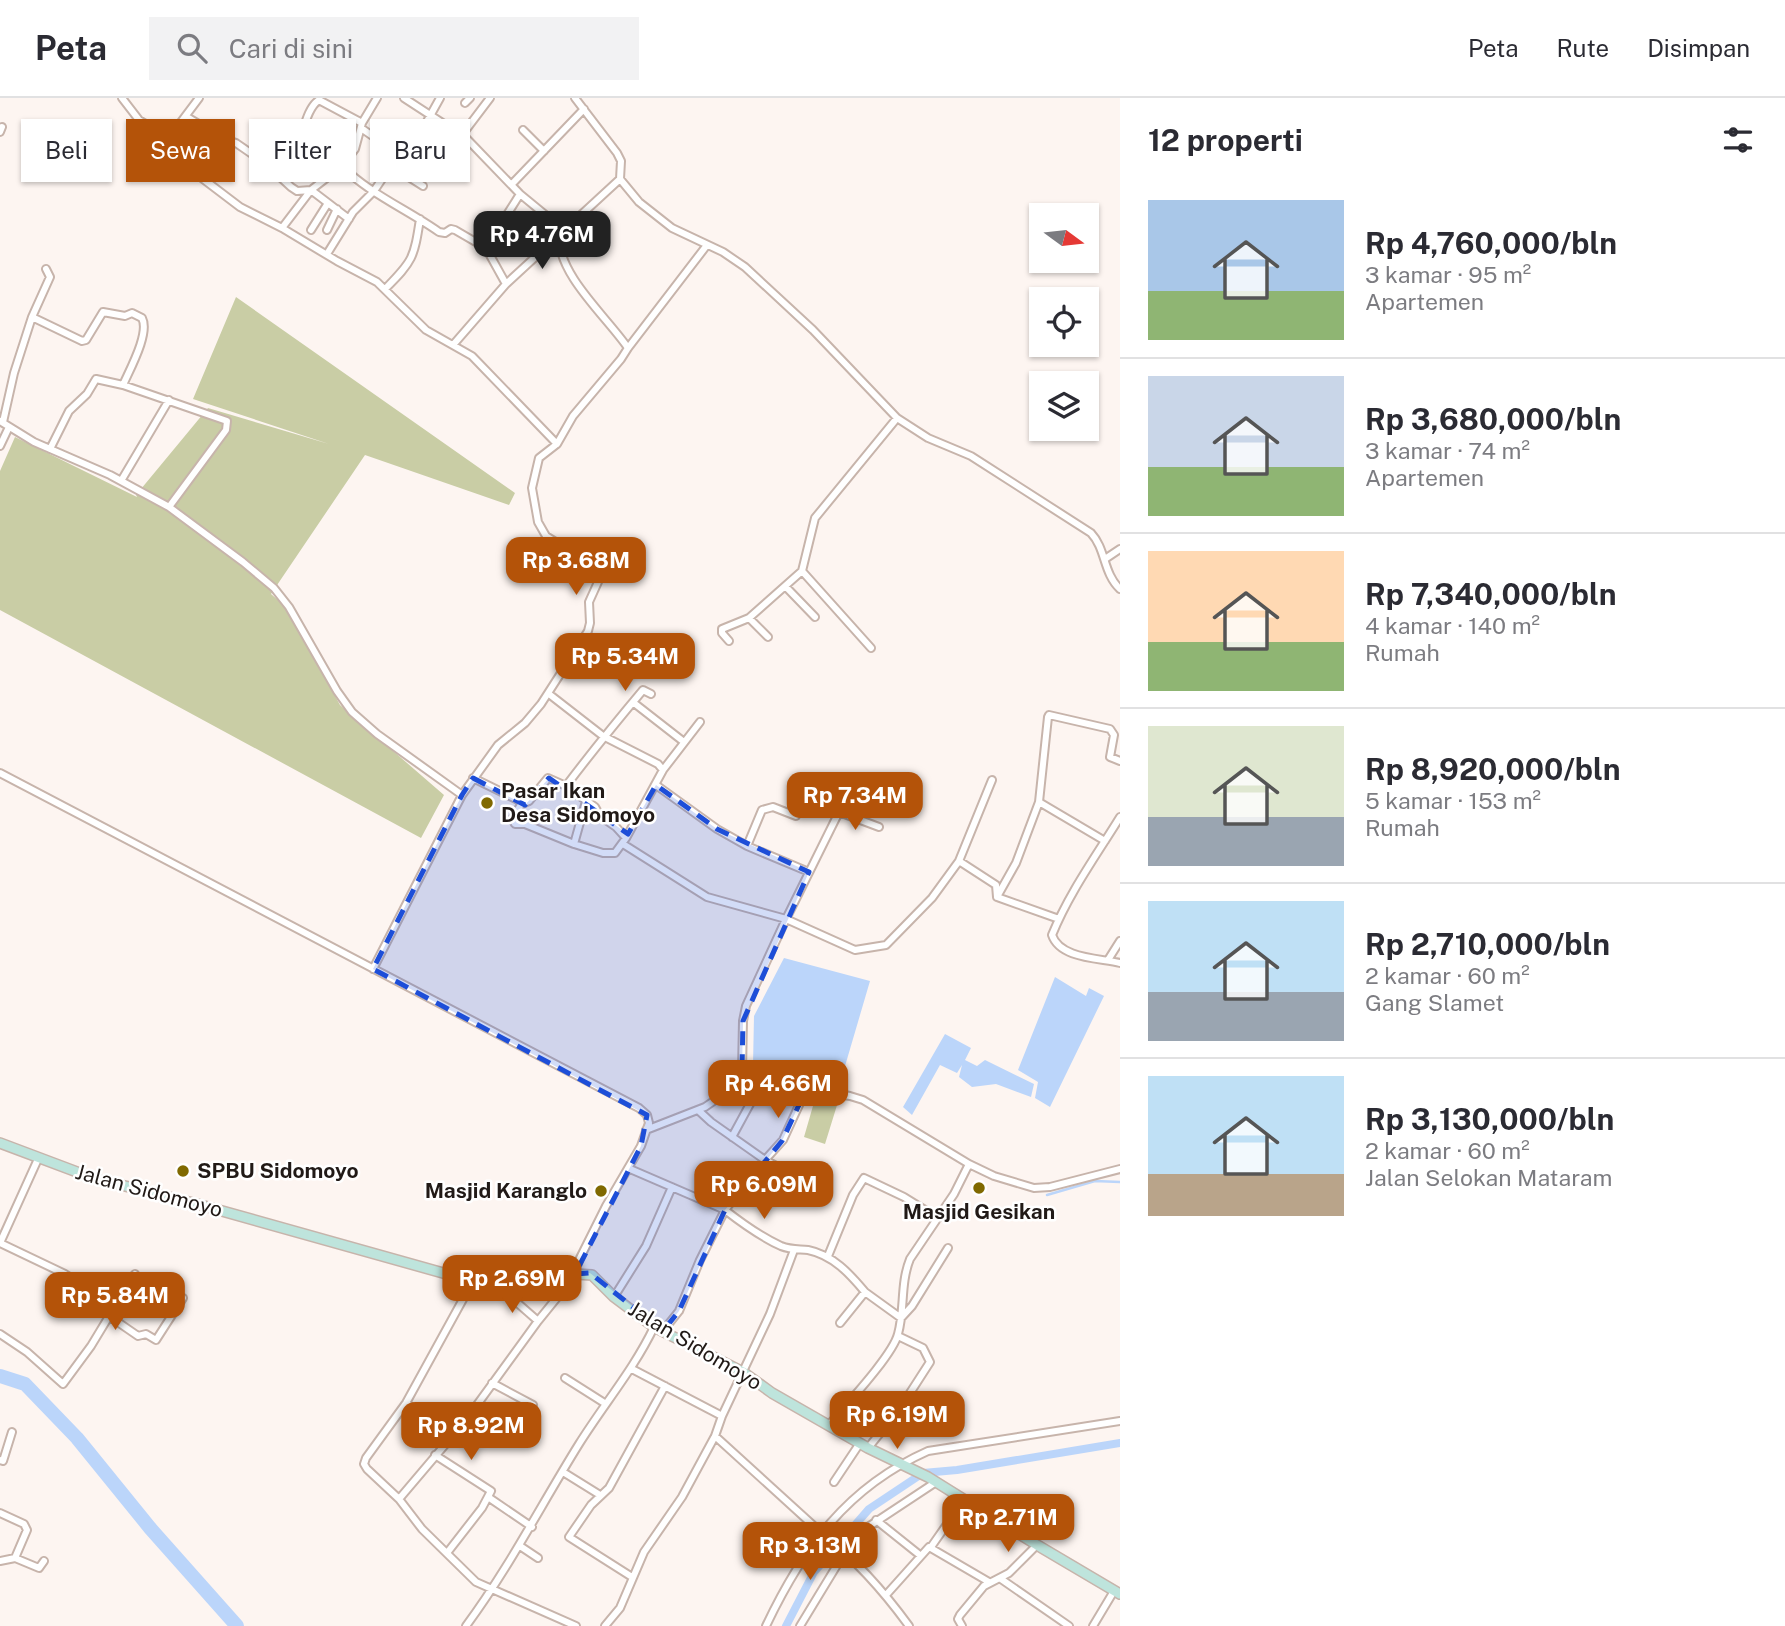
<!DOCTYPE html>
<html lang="id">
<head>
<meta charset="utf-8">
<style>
  body { margin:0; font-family:"Public Sans",sans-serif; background:#f2f2f3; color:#2b2b33; height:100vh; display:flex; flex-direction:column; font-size:26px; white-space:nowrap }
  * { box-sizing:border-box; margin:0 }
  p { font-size:23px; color:#7c7c81 }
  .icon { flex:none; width:38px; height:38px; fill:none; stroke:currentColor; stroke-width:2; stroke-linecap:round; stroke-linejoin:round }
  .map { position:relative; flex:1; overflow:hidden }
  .drawer { display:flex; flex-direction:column; background:#fff; width:665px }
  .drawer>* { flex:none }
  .top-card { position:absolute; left:21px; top:21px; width:665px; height:63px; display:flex; gap:14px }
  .needle { width:46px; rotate:105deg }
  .tools { position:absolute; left:1029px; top:105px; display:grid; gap:14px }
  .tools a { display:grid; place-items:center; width:70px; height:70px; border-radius:0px; background:#fff; box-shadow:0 2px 5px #0004; font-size:35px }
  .price { position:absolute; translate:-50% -60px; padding:0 16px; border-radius:14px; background:#b45309; color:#fff; font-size:23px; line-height:46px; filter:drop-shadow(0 2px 4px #0008) }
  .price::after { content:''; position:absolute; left:50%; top:42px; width:21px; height:16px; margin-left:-10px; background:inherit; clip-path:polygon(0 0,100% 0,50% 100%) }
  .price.current { background:#222; color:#fff }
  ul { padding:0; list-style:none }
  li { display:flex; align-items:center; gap:21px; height:175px; padding:0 28px }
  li+li { border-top:2px solid #e1e1e2 }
  li span { display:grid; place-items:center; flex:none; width:196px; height:140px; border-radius:0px; color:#555 }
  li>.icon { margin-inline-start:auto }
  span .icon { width:84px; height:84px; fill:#fffc; stroke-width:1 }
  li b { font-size:30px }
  h2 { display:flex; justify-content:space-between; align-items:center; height:84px; padding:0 28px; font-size:30px }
  .chip { padding:0 24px; border-radius:0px; background:#fff; box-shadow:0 2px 5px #0004; font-size:24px; line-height:63px }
  .chip.current { background:#b45309; color:#fff }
  header { display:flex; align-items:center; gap:42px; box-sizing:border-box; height:98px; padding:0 35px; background:#fff; border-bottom:2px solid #e1e1e2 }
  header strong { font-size:33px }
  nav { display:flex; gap:38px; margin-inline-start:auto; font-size:24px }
  .search { width:490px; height:63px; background:#f2f2f3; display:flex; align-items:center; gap:18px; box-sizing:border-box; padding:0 24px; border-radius:0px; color:#7c7c81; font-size:26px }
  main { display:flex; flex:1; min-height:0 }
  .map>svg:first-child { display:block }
</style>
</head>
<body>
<header>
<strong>Peta</strong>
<div class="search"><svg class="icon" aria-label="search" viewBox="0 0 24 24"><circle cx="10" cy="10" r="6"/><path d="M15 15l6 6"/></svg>Cari di sini</div>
<nav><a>Peta</a><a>Rute</a><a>Disimpan</a></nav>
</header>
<main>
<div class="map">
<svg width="1120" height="1528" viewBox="0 0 1120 1528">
  <rect width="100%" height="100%" fill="#fdf5f1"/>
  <!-- green -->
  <path fill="#c9cda5" d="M236 199 515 395 509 407 365 357 271 496 286 509 340 607 444 697 421 740 0 512V373L15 339 137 399 136 397 208 310 329 346 193 301Z
    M815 1001 838 1004 825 1046 804 1039Z"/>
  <!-- water -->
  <path fill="#bbd5fa" d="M784 860 870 883 838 992 753 967 754 918Z
    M1055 879 1086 898 1089 890 1104 898 1050 1009 1035 1000 1038 984 1018 972Z
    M945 936 971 950 965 962 977 968 985 962 1034 986 1031 999 996 986 972 989 959 979 962 967 957 975 940 967 912 1017 903 1009Z"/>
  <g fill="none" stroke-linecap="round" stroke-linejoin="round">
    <!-- stream -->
    <path stroke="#bbd5fa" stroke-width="2.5" d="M1047 1097 1095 1083 1120 1084"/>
    <!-- canal -->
    <path stroke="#bbd5fa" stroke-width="8" d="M786 1528 814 1474 869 1411 923 1375 957 1372 1120 1345"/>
    <!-- river -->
    <path stroke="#bbd5fa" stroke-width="14" d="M0 1278 25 1286 77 1340 150 1430 237 1528"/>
    <!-- street casing -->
    <g stroke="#c7b4ab" stroke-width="10">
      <path id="street" d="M122 0 139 22 169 40 199 0
        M404 0 467 41 520 96 565 133
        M575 0 617 55 621 63 620 81 639 104 672 130 723 154 745 169 813 232 897 320 928 340 971 358 1091 435C1106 451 1103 475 1120 491
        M465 5 470 0
        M187 19 224 41 236 45 265 65 291 89 297 93 311 92 349 121
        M361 30 374 39
        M523 32 544 53
        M261 33C264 34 268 33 272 33 283 34 289 44 300 41L303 32
        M0 34 2 29
        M462 37 490 0
        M169 40 190 71 240 109 282 130 337 163 377 184 426 232 472 258 557 346
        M410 53 421 60
        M348 61 329 52 303 32C306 22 310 8 319 2L362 25
        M265 65 273 56 283 38
        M342 68C368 95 408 112 439 134L445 135 451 131 455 132 486 150
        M400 72 440 0
        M512 86 584 11
        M282 130 311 92 342 68 355 51 362 25 377 0
        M311 132 328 105
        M327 132 337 111
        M559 139C559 178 606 218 628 250
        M327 156 353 114 374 93 388 72 393 69 423 88
        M506 186 620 81
        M385 191C413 163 414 160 420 121
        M32 219 50 179 46 171
        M453 247 506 186 486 150 520 96
        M0 323 34 344 110 377 169 409 243 464 274 490 289 509 337 593 352 614 377 636 462 697
        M3 324 14 275 32 219 82 243 86 242 103 214 125 218 132 215 142 220C150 235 130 271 123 287
        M0 348 9 329
        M50 351 69 313 87 296 96 281 123 287 227 323 226 332 169 409
        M121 383 169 302
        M1105 461 1120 451
        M802 473 871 550
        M786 489 815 519
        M749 520 768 539
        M729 543 722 535V531L749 520 802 473 815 420 897 320
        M580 546 612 566
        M549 596 603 638 658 666 663 672
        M634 605 684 644
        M0 675 639 1010 647 1017 649 1025 641 1048 606 1108 580 1160 572 1181 538 1223 466 1322 399 1401
        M473 680 524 705 529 703 548 680 566 688
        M656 687 717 731 747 748 809 774
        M1039 704 1105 743
        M522 705 512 721 515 726H525L574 746 603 755H615L626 740 663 672 700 624
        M839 714 879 729
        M1120 719C1096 758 1069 795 1052 837 1060 861 1100 860 1120 865
        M626 740 616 729 600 718 595 709 566 688C591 655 617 623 643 592L651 596
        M574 746 586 703
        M623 746 707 799 786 821 855 852 886 847 932 800 959 763 996 787 997 799
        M747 748 762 712 773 709 796 718
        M959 763 992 682
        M998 797 1016 765 1039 704 1048 619 1049 617 1110 631 1114 637 1110 659 1120 663
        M997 799 1059 821
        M1108 862 1120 843
        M373 871 462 697 498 647 525 625 541 606 588 533 590 525 589 504 598 484 599 475 594 468 546 438 538 424 532 390 539 360 557 346 573 318 621 261 628 250 707 147
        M742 972 779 987 850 998 863 1002 969 1066 994 1078 1034 1090 1050 1089 1120 1071
        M806 992 783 1042 765 1062 820 1092
        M698 1012 711 1024 765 1062 725 1112C743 1126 761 1139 781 1148 791 1152 799 1151 808 1152 833 1157 850 1176 865 1194
        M646 1032 705 1009 718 1000 742 972 743 923 746 908 786 821 839 714 849 680
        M732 1039 763 982
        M630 1071 725 1112 700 1162 679 1213 663 1233
        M0 1145 65 1176 114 1210 91 1248 63 1286 27 1254 0 1236
        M0 1145 38 1061
        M828 1158 853 1097 864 1080 904 1099 938 1120
        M473 1183 406 1305 366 1360 364 1366 367 1371 399 1401 422 1431 476 1484 576 1528
        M505 1194 538 1223
        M614 1199 646 1148 672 1089
        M114 1210 135 1176
        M109 1218 138 1238 146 1236 156 1242 183 1200
        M840 1225 865 1194 901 1220 912 1208 948 1150
        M632 1271 722 1318
        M565 1280 606 1306
        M492 1285 533 1307
        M406 1305 452 1338
        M829 1327C845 1308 893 1257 898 1236 905 1211 900 1186 910 1161L954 1096 969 1066
        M715 1338 826 1439C858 1464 885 1495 909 1528
        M868 1350 901 1309 930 1264 923 1250 898 1238
        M435 1357 491 1393 482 1410 447 1455
        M0 1362 3 1363 12 1334
        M563 1374 600 1397
        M834 1384 860 1345
        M488 1399 532 1429
        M0 1415 24 1426 27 1432 15 1460 0 1463
        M876 1422 921 1458
        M520 1448 538 1460
        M931 1449 964 1402
        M15 1460 39 1470 44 1463
        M632 1479 569 1439 591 1407 609 1390 665 1288
        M1001 1481 1069 1528
        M886 1497 929 1449 989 1484
        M466 1528C509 1470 541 1407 579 1346 604 1306 634 1271 654 1229
        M605 1528 620 1510 644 1454 682 1399 715 1338 722 1318 770 1216 794 1152
        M766 1528C803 1450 847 1389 928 1353L1120 1323
        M800 1528 845 1454 865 1431 936 1384
        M962 1528 958 1521 960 1517 984 1488 1009 1475 1037 1447
        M1093 1528 1114 1493"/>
    </g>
    <!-- secondary casing -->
    <g stroke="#c7b4ab" stroke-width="12">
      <path id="secondary" d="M0 1045 93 1080 197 1106 518 1196 535 1195 575 1176 592 1177 614 1199 654 1229 743 1274 772 1295 868 1350 928 1379 1037 1447 1120 1496"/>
    </g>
    <!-- street -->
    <use href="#street" stroke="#fff" stroke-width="6"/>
    <!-- secondary -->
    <use href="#secondary" stroke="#bee4dc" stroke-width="9"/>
  </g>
  <!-- marked area -->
  <path fill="#1d4ed8" fill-opacity="0.2" stroke="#1d4ed8" stroke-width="5" stroke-dasharray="14 9" stroke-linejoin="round" d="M473 680 525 707 549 680 628 736 656 687 717 731 809 774 743 923 742 972 806 992 782 1043 725 1112 679 1213 663 1233 590 1175 575 1176 641 1048 647 1017 373 871 462 697Z"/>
  <!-- markers -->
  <g fill="#806900" stroke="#fff" stroke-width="2.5">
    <circle cx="487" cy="705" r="7"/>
    <circle cx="183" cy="1073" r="7"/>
    <circle cx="979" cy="1090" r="7"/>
    <circle cx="601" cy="1093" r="7"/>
  </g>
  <g text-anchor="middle" stroke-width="5" stroke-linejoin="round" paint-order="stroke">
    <!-- poi labels -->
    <g font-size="21" font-weight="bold" fill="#211a17" stroke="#fff" text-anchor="start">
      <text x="501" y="700">Pasar Ikan<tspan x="501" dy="24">Desa Sidomoyo</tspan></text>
      <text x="197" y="1080">SPBU Sidomoyo</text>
      <text x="587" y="1100" text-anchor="end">Masjid Karanglo</text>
      <text x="979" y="1121" text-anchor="middle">Masjid Gesikan</text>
    </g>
    <!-- street labels -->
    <g font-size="21" fill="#211a17" stroke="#fff">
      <text transform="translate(149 1093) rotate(15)" y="7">Jalan Sidomoyo</text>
      <text transform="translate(695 1248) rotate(31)" y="7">Jalan Sidomoyo</text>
    </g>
  </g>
</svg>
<div class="tools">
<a><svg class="needle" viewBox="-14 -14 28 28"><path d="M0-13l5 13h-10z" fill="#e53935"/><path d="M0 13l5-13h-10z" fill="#7c7c81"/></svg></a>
<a><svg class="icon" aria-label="locate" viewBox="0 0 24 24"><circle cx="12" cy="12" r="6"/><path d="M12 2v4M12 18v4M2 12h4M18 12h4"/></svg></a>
<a><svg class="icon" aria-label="layers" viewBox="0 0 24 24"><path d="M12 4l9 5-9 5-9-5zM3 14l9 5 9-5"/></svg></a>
</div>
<b class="price current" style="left:542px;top:173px">Rp 4.76M</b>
<b class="price" style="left:576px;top:499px">Rp 3.68M</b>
<b class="price" style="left:625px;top:595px">Rp 5.34M</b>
<b class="price" style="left:855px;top:734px">Rp 7.34M</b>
<b class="price" style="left:778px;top:1022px">Rp 4.66M</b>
<b class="price" style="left:764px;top:1123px">Rp 6.09M</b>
<b class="price" style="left:512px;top:1217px">Rp 2.69M</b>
<b class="price" style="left:115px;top:1234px">Rp 5.84M</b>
<b class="price" style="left:897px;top:1353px">Rp 6.19M</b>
<b class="price" style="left:471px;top:1364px">Rp 8.92M</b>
<b class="price" style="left:1008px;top:1456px">Rp 2.71M</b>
<b class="price" style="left:810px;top:1484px">Rp 3.13M</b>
<div class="top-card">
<a class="chip">Beli</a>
<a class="chip current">Sewa</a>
<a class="chip">Filter</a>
<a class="chip">Baru</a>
</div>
</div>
<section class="drawer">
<h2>12 properti<svg class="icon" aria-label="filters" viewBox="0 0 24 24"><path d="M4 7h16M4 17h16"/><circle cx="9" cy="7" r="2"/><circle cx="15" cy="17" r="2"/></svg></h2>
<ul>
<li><span style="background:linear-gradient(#a9c7e8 65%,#8fb573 0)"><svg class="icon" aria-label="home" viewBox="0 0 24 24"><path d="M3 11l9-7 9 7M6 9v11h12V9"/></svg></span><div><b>Rp 4,760,000/bln</b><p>3 kamar · 95 m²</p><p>Apartemen</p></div></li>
<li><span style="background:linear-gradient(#c9d6e8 65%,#8fb573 0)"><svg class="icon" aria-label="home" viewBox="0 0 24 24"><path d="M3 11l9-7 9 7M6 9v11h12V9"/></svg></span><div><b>Rp 3,680,000/bln</b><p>3 kamar · 74 m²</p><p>Apartemen</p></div></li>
<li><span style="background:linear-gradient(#ffd9b3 65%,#8fb573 0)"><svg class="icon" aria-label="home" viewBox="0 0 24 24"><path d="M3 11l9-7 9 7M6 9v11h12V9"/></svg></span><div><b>Rp 7,340,000/bln</b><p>4 kamar · 140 m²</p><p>Rumah</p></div></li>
<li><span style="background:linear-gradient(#dfe7d0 65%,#9aa5b1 0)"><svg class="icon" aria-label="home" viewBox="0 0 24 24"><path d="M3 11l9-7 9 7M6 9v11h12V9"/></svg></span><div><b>Rp 8,920,000/bln</b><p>5 kamar · 153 m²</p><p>Rumah</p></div></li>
<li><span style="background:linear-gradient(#bfe0f5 65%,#9aa5b1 0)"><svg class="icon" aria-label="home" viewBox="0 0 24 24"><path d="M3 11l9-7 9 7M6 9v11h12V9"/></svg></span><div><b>Rp 2,710,000/bln</b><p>2 kamar · 60 m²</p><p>Gang Slamet</p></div></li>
<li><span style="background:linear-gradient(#bfe0f5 70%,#b9a48a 0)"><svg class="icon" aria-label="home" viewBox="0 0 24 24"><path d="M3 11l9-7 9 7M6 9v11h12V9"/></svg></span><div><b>Rp 3,130,000/bln</b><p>2 kamar · 60 m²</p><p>Jalan Selokan Mataram</p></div></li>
</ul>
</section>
</main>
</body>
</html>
